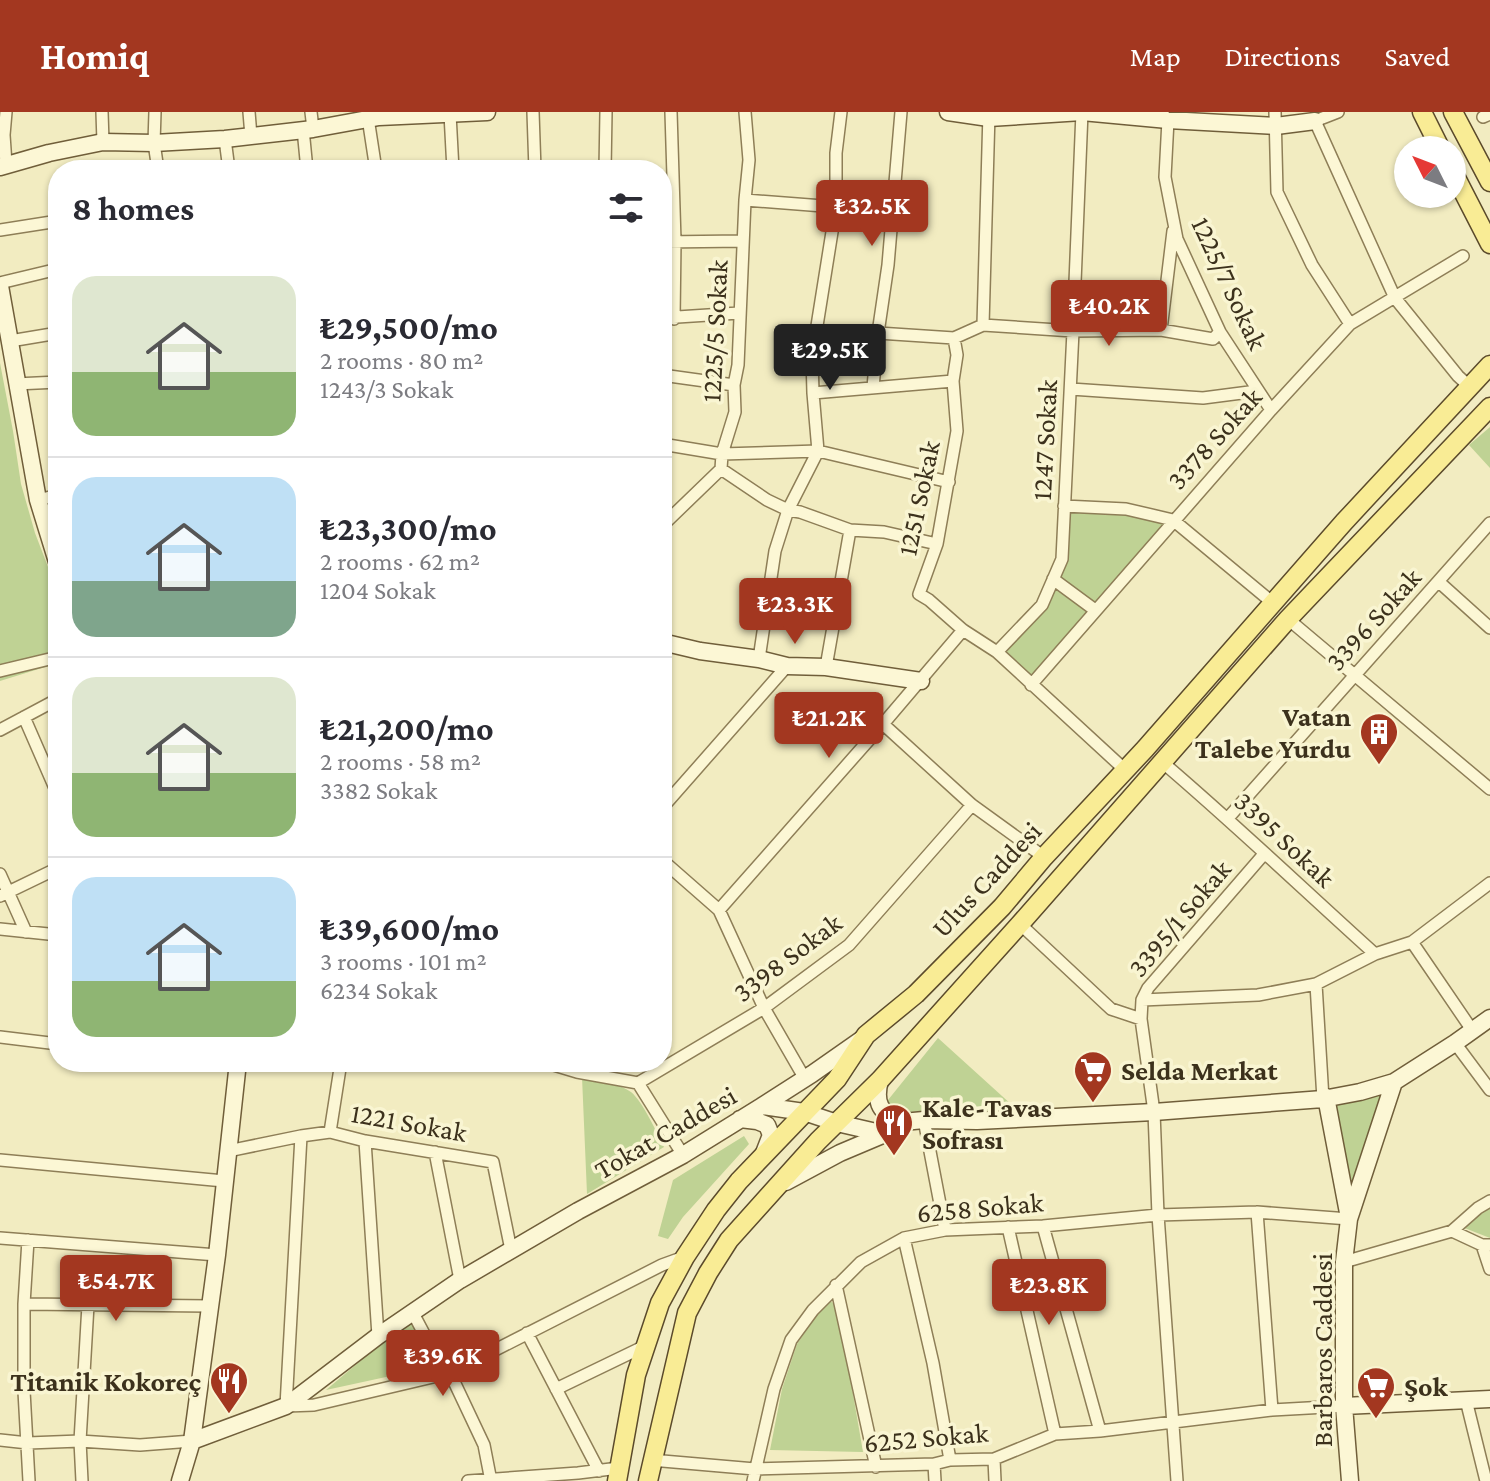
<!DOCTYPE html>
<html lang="en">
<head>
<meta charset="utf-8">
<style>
  body { margin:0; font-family:"Crimson Pro",serif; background:#f2f2f3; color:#2b2b33; height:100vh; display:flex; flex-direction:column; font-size:30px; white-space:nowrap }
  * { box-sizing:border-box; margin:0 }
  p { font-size:26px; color:#7c7c81 }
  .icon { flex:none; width:44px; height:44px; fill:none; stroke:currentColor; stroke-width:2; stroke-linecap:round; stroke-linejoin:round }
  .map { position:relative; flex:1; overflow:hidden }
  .drawer { position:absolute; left:48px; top:48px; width:624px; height:912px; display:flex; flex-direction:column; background:#fff; border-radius:32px; box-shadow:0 2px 6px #0004 }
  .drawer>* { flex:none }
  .needle { width:52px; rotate:312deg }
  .tools { position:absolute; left:1394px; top:24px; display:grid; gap:16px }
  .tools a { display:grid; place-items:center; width:72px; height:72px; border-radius:50%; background:#fff; box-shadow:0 2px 6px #0004; font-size:40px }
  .price { position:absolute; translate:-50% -68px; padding:0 18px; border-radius:8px; background:#a33720; color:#fff; font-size:26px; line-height:52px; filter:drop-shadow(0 2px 4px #0008) }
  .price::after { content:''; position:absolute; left:50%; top:48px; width:24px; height:18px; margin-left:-12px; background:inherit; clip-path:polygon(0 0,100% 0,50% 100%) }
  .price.active { background:#222; color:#fff }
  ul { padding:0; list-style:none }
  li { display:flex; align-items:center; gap:24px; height:200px; padding:0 24px }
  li+li { border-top:2px solid #e1e1e2 }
  li span { display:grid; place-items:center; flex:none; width:224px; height:160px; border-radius:24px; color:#555 }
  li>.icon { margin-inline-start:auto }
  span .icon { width:96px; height:96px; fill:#fffc; stroke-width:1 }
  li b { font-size:34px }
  h2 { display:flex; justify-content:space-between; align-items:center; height:96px; padding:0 24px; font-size:34px }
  header { display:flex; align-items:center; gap:48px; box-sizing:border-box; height:112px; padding:0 40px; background:#a33720; color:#fff }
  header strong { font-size:38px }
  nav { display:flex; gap:44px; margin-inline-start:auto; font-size:28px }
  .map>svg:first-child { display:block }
</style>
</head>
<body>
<header>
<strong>Homiq</strong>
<nav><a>Map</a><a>Directions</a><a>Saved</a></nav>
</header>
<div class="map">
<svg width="1490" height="1369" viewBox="0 0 1490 1369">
  <rect width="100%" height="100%" fill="#f2ecc1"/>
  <!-- green -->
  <path fill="#bfd294" d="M0 251 13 319 21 372 35 421 58 481V551L0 569Z
    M1490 315V356L1469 333Z
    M1064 394 1173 408 1031 573 997 540 1042 493 1062 447Z
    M938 926 1023 1003 908 1005 887 993 888 988Z
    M582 965C596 968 619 971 631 980 643 990 657 1021 664 1035L587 1082Z
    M1394 970 1349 1107 1326 985Z
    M744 1024 749 1032 683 1105 668 1127 658 1124 673 1068Z
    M1490 1095V1126L1462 1115 1481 1100Z
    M828 1187 838 1195 863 1340 770 1338 782 1277 797 1232Z
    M414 1210 432 1255 326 1278 372 1239Z"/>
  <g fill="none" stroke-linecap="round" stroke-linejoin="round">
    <!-- street casing -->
    <g stroke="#8e7e57" stroke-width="14">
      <path id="street" d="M102 0 103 30
        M155 0 154 31 158 58
        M249 0 251 24
        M311 0 313 17
        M533 0 535 58
        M671 0 675 129 674 207
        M1275 0 1277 80 1312 153 1350 212
        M1338 0 1315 9 1395 186 1458 264 1471 276
        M989 1 983 213 954 226 957 243 953 269 957 319 937 432 919 482 929 488 963 518 997 540 1124 657
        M450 2 453 58
        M1483 5 1490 2
        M368 6 376 58
        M1168 8 1165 65 1177 127 1220 220 1271 298
        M303 17 307 58
        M225 27 229 58
        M6 52 4 23 6 0
        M605 58 606 0
        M745 88 836 95
        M0 118 58 109
        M662 130 743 129
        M0 171 58 157
        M662 206 739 201
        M983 213 1073 219 1161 218 1213 227 1220 220
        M1161 218 1173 119
        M878 221 954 226
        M10 229 58 221
        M662 263 734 273
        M16 272 58 270
        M873 275 878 221 888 153 901 0
        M1071 277 1203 286 1257 279
        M813 281 953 269
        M662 332 722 342 818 339 949 370
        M721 357 767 388 788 398 800 400 850 418 884 420 937 432
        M38 388 58 383
        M1064 394 1126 397 1173 408 1273 491
        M662 414 721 357 722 342 735 300 734 273 738 253 745 88 749 48 745 0
        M1053 467 1095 498
        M1439 470 1490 516
        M1288 507 1490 677
        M997 540 1042 493 1062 447 1073 219 1082 0
        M759 547 775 439 788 398 818 339 813 281 812 245 836 95V41L841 0
        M826 555 850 418
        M0 559 58 545
        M1031 573 1271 298 1350 212 1463 144
        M24 605 58 683
        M883 612 972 693 1044 745
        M0 618 58 587
        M1161 649C1234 711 1304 778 1375 842
        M662 696 787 554
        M1228 706 1490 411
        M662 748 719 798 764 896 805 967
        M0 762 26 820
        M0 784 58 756
        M719 798 883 612 963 518
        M1020 812 1111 897 1141 907
        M0 817 58 823
        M1412 830 1472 918
        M1316 872 1323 987
        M1142 888 1258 883 1316 872 1375 842 1412 830 1490 771
        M0 925 58 932
        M1455 931 1490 978
        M213 950 238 953
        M537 950 547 951 577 960 638 971 683 1043
        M638 971 764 896 849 833 972 693
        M924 1008 945 1118
        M330 1020 341 950
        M301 1024 286 1294 314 1293 450 1261 662 1153 684 1145
        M365 1029 378 1224
        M228 1039 301 1024 330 1020 365 1029 493 1050 511 1138
        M435 1040 460 1168
        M0 1048 224 1069
        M1257 1100 1272 1298
        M1043 1114 1100 1319
        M1008 1115 1055 1322
        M1452 1119 1478 1096 1490 1089
        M0 1126 217 1143
        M904 1126 933 1251 950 1348
        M28 1128 24 1192V1279L29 1369
        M1482 1133 1490 1157
        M1344 1150 1452 1119 1482 1133H1490
        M836 1173 876 1355
        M24 1192 209 1194
        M413 1201 441 1254 450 1261 484 1333 491 1369
        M527 1221 599 1359
        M556 1277 645 1234
        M1466 1288 1486 1369
        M0 1328 28 1331 80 1329 140 1333 192 1329
        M994 1347 995 1369
        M651 1348 755 1357 934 1352 950 1348 994 1347 1055 1322 1100 1319 1272 1298 1344 1294
        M934 1352 935 1369
        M82 1369 80 1329 88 1193
        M468 1369 578 1361 619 1356
        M753 1369 774 1277 791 1228 813 1198 861 1150 904 1126 945 1118 1043 1114 1158 1103 1257 1100 1349 1107
        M1177 1369 1158 1103 1154 1000 1141 907 1142 888 1148 876 1264 742"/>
    </g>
    <!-- secondary casing -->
    <g stroke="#705e3a" stroke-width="19">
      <path id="secondary" d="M948 0 989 6 1082 0 1168 8 1276 14 1315 9
        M0 55 49 41 103 30 154 31 225 27 313 17 379 5 487 0
        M0 174 38 388 58 453
        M662 530 700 539 759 547 787 554 826 555 921 569
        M880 968C874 991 880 1002 903 1010
        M1326 985 1349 1106
        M762 994 812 962 862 927
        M740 1007 757 1009 767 1013 771 1023 764 1041
        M786 1070 840 1041 885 1022
        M1344 1294 1490 1287
        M192 1329 286 1294 378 1224 460 1168 578 1099 683 1043 762 994 804 1000 837 1011 885 1022 903 1010 924 1008 977 1009 1154 1000 1323 987 1360 980 1394 970 1455 931 1490 906
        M180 1369 192 1329 217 1143 238 950
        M1350 1369 1344 1294V1150L1349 1107 1394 970"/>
    </g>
    <!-- primary casing -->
    <g stroke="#5b4a2b" stroke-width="21">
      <path id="primary" d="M1422 0 1441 38
        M1453 0 1490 70
        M1452 58 1490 132
        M617 1369 636 1263 660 1191 685 1145 716 1098 739 1069 837 967 866 923 916 882 1002 795 1044 745 1145 637 1344 410 1490 253
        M648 1369 687 1201 708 1161 729 1128 818 1029 880 968 1020 812 1288 507 1490 295"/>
    </g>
    <!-- street -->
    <use href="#street" stroke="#fcf7d5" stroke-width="11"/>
    <!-- secondary -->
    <use href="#secondary" stroke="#fcf7d5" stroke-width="16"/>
    <!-- primary -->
    <use href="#primary" stroke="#f9ec95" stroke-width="18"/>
  </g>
  <!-- icons -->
  <defs>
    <g id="building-pin" transform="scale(2)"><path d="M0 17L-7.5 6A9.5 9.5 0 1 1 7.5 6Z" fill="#a33720" stroke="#f9f5d2"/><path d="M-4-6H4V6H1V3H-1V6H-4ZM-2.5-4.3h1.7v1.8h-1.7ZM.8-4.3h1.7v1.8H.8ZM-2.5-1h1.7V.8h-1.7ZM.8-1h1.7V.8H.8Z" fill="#fff"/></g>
    <g id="supermarket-pin" transform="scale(2)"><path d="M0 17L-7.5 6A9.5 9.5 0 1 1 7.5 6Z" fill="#a33720" stroke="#f9f5d2"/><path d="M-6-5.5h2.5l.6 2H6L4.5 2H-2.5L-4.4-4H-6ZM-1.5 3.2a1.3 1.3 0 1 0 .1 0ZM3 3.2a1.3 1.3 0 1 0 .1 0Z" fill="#fff"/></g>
    <g id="restaurant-pin" transform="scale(2)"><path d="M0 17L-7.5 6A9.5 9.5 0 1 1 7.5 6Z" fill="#a33720" stroke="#f9f5d2"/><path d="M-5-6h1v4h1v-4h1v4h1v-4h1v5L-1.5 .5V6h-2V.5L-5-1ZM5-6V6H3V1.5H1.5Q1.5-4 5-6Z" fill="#fff"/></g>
  </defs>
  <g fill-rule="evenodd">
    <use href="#building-pin" x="1379" y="620"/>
    <use href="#supermarket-pin" x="1093" y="958"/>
    <use href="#restaurant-pin" x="894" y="1011"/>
    <use href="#restaurant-pin" x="229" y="1269"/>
    <use href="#supermarket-pin" x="1376" y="1274"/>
  </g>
  <g text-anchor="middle" stroke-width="7" stroke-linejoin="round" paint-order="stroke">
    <!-- street labels -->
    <g font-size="28" fill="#3c311c" stroke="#f9f5d2">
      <text transform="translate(1230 171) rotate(65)" y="10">1225/7 Sokak</text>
      <text transform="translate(714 219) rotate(-87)" y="10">1225/5 Sokak</text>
      <text transform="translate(1214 326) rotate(-48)" y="10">3378 Sokak</text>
      <text transform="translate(1044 328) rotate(-87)" y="10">1247 Sokak</text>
      <text transform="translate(918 386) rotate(-78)" y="10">1251 Sokak</text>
      <text transform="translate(1373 507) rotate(-48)" y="10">3396 Sokak</text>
      <text transform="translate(1285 727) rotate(43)" y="10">3395 Sokak</text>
      <text transform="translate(986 767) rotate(-47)" y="10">Ulus Caddesi</text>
      <text transform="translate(1179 806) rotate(-50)" y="10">3395/1 Sokak</text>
      <text transform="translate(787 845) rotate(-37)" y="10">3398 Sokak</text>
      <text transform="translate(409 1010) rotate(10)" y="10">1221 Sokak</text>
      <text transform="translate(665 1020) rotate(-30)" y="10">Tokat Caddesi</text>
      <text transform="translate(980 1095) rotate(-5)" y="10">6258 Sokak</text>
      <text transform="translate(1322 1238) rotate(-90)" y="10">Barbaros Caddesi</text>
      <text transform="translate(926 1325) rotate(-5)" y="10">6252 Sokak</text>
    </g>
    <!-- poi labels -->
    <g font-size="28" font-weight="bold" fill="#3c311c" stroke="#f9f5d2" text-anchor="start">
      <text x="1351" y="614" text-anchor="end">Vatan<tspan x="1351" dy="32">Talebe Yurdu</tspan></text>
      <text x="1121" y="968">Selda Merkat</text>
      <text x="922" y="1005">Kale-Tavas<tspan x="922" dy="32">Sofrası</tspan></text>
      <text x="201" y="1279" text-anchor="end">Titanik Kokoreç</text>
      <text x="1404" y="1284">Şok</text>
    </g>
  </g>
</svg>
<div class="tools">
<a><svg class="needle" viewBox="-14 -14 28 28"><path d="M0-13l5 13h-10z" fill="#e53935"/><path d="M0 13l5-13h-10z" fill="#7c7c81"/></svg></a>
</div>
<b class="price" style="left:872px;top:136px">₺32.5K</b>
<b class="price" style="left:1109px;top:236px">₺40.2K</b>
<b class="price active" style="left:830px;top:280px">₺29.5K</b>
<b class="price" style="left:795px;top:534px">₺23.3K</b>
<b class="price" style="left:829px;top:648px">₺21.2K</b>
<b class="price" style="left:116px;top:1211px">₺54.7K</b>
<b class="price" style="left:1049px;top:1215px">₺23.8K</b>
<b class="price" style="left:443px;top:1286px">₺39.6K</b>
<section class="drawer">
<h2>8 homes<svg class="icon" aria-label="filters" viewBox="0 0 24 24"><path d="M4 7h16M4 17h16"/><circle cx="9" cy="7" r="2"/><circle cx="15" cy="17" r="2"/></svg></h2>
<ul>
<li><span style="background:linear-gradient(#dfe7d0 60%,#8fb573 0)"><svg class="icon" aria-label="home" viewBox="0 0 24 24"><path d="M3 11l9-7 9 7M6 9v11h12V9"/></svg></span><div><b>₺29,500/mo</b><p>2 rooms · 80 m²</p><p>1243/3 Sokak</p></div></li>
<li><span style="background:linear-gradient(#bfe0f5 65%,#7fa58c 0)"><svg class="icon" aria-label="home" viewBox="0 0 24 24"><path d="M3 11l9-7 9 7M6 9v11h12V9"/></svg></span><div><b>₺23,300/mo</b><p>2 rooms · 62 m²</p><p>1204 Sokak</p></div></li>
<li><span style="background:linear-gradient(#dfe7d0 60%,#8fb573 0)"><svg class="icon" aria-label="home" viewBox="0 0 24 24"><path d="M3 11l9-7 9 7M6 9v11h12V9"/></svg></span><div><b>₺21,200/mo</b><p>2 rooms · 58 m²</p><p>3382 Sokak</p></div></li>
<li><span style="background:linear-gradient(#bfe0f5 65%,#8fb573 0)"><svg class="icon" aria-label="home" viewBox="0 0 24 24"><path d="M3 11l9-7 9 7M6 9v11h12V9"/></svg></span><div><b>₺39,600/mo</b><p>3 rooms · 101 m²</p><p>6234 Sokak</p></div></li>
</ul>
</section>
</div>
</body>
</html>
